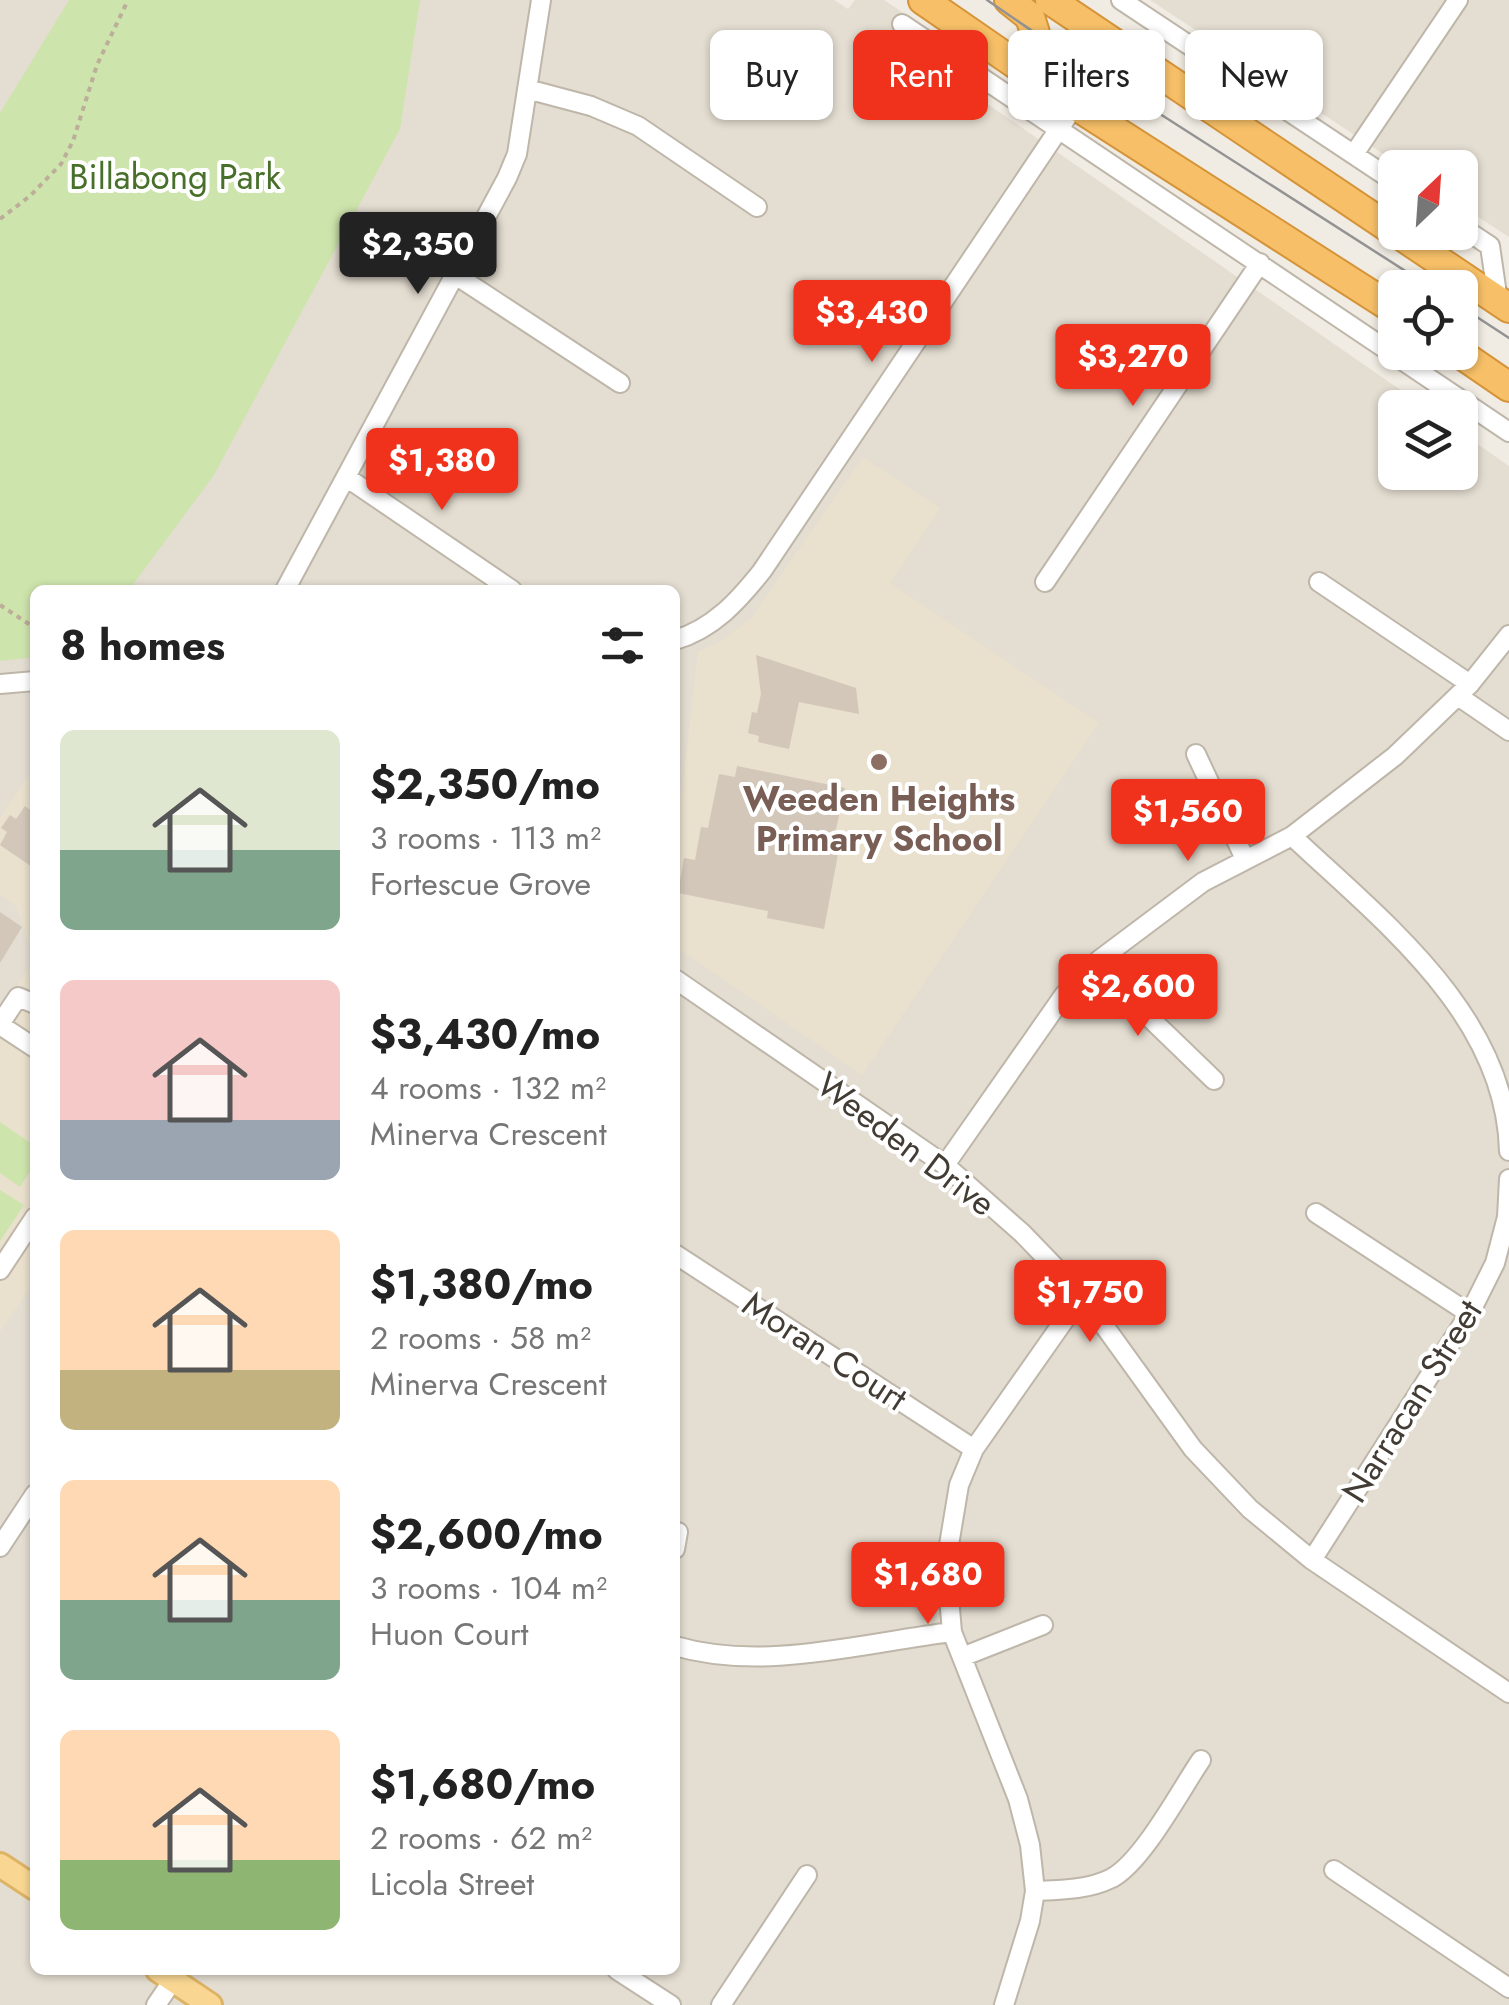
<!DOCTYPE html>
<html lang="en">
<head>
<meta charset="utf-8">
<style>
  body { margin:0; font-family:Jost,sans-serif; background:#f2f2f2; color:#222; height:100vh; display:flex; flex-direction:column; font-size:38px; white-space:nowrap }
  * { box-sizing:border-box; margin:0 }
  p { font-size:32px; color:#767676 }
  .icon { flex:none; width:55px; height:55px; fill:none; stroke:currentColor; stroke-width:2; stroke-linecap:round; stroke-linejoin:round }
  .map { position:relative; flex:1; overflow:hidden }
  .drawer { position:absolute; left:30px; top:585px; width:650px; height:1390px; display:flex; flex-direction:column; background:#fff; border-radius:15px; box-shadow:0 2px 8px #0004 }
  .drawer>* { flex:none }
  .banner { position:absolute; left:710px; top:30px; width:648px; height:90px; display:flex; gap:20px }
  .needle { width:65px; rotate:25deg }
  .controls { position:absolute; left:1378px; top:150px; display:grid; gap:20px }
  .controls a { display:grid; place-items:center; width:100px; height:100px; border-radius:15px; background:#fff; box-shadow:0 2px 8px #0004; font-size:50px }
  .price { position:absolute; translate:-50% -85px; padding:0 22px; border-radius:10px; background:#f0311b; color:#fff; font-size:32px; line-height:65px; filter:drop-shadow(0 2px 5px #0008) }
  .price::after { content:''; position:absolute; left:50%; top:60px; width:30px; height:22px; margin-left:-15px; background:inherit; clip-path:polygon(0 0,100% 0,50% 100%) }
  .price.on { background:#222; color:#fff }
  ul { padding:0; list-style:none }
  li { display:flex; align-items:center; gap:30px; height:250px; padding:0 30px }
  li span { display:grid; place-items:center; flex:none; width:280px; height:200px; border-radius:15px; color:#555 }
  li>.icon { margin-inline-start:auto }
  span .icon { width:120px; height:120px; fill:#fffc; stroke-width:1 }
  li b { font-size:42px }
  h2 { display:flex; justify-content:space-between; align-items:center; height:120px; padding:0 30px; font-size:42px }
  .tag { padding:0 35px; border-radius:15px; background:#fff; box-shadow:0 2px 8px #0004; font-size:35px; line-height:90px }
  .tag.on { background:#f0311b; color:#fff }
  .map>svg:first-child { display:block }
</style>
</head>
<body>
<div class="map">
<svg width="1509" height="2005" viewBox="0 0 1509 2005">
  <rect width="100%" height="100%" fill="#f1ece3"/>
  <!-- residential -->
  <path fill="#e4ddd1" fill-rule="evenodd" d="M0 0H834L848 9 855 0H884L905 14 891 37 1425 407 1395 408V472H1460V432L1509 466V2005H0ZM35 590H675V1970H35Z
    M1150 0H1509V237L1460 205V168L1403 167Z"/>
  <!-- education -->
  <path fill="#e9e0cd" d="M863 457 940 508 890 583 1099 723 862 1075 675 946V808L681 800 698 652 723 640 751 618Z
    M35 766V956L15 905 0 895V817Z
    M35 959V1280L0 1332V1012Z"/>
  <!-- green -->
  <path fill="#cee4ad" d="M69 0H420L400 129 214 475 129 590H35V657L0 661V113Z
    M0 1122 35 1146V1164L20 1187 0 1173Z
    M0 1190 24 1205 0 1241Z"/>
  <!-- building -->
  <path fill="#d2c7b9" d="M756 655 856 688 859 714 799 702 789 749 758 742 759 736 748 733 752 712 757 713 761 694Z
    M737 766 845 788 831 852 838 854 824 929 767 918 768 911 678 893 684 858 695 860 701 827 708 828 719 774 735 777Z
    M25 806 35 814V869L0 845 7 832 1 828 10 815 16 819Z
    M0 912 22 927 0 963Z"/>
  <g fill="none" stroke-linecap="round" stroke-linejoin="round">
    <!-- minor casing -->
    <g stroke="#beb6a9" stroke-width="22">
      <path id="minor" d="M1121 0 1395 182
        M902 24 1509 432
        M527 89 591 106 638 126 757 207
        M1354 154 1458 0
        M1460 226 1490 246 1498 301
        M457 276 620 383
        M346 477 512 590
        M1045 582 1260 263
        M1319 582 1470 684
        M285 590 507 178 517 154 541 0
        M675 640C713 629 738 601 762 571L1075 105
        M0 684 35 681
        M1458 696 1509 731
        M1196 754 1245 859
        M1292 836C1382 921 1506 1015 1509 1151
        M1095 965 1214 1080
        M675 979 945 1165 1022 1233 1082 1295 1193 1449 1250 1509 1312 1560 1509 1693
        M0 1024 18 997 35 1004
        M0 1025 35 1048
        M945 1165 1064 995 1099 960 1203 882 1292 836 1395 756 1470 684 1509 635
        M1316 1213 1470 1314
        M675 1254 974 1449
        M0 1270 35 1217
        M0 1547 35 1494
        M675 1549 678 1532
        M1312 1560 1471 1311 1495 1263 1507 1217 1509 1179
        M675 1646C764 1672 862 1643 952 1632
        M962 1657 1043 1625
        M1334 1870 1509 1988
        M1035 1891C1061 1890 1088 1890 1112 1878 1143 1861 1180 1791 1201 1760
        M617 1970 671 2005
        M156 2005 173 1980
        M721 2005 807 1875
        M1004 2005 1030 1921 1035 1891 1030 1845 1018 1799 952 1632 946 1563 959 1485 974 1449 1082 1295"/>
    </g>
    <!-- major casing -->
    <g stroke="#ddb365" stroke-width="28">
      <path id="major" d="M0 1865 35 1888
        M158 1970 210 2005"/>
    </g>
    <!-- highway casing -->
    <g stroke="#d59439" stroke-width="32">
      <path id="highway" d="M923 0 1075 105 1395 310
        M1009 0 1030 17 1035 33 1017 65
        M1050 0 1395 232
        M1396 232 1509 308
        M1458 352 1509 387"/>
    </g>
    <!-- path -->
    <path stroke="#bcae98" stroke-width="4" stroke-dasharray="5 5" stroke-linecap="butt" d="M354 214 444 262
      M0 219 30 196 61 164 73 141 97 65 128 0
      M0 605 35 628"/>
    <!-- minor -->
    <use href="#minor" stroke="#fff" stroke-width="18"/>
    <!-- major -->
    <use href="#major" stroke="#f9d793" stroke-width="22"/>
    <!-- highway -->
    <use href="#highway" stroke="#f7c068" stroke-width="28"/>
    <!-- tram -->
    <path stroke="#939393" stroke-width="2.5" d="M987 0 1060 50 1432 288
      M1460 306 1509 338"/>
  </g>
  <!-- markers -->
  <circle fill="#8d6e63" stroke="#fff" stroke-width="4" cx="879" cy="762" r="10"/>
  <g text-anchor="middle" stroke-width="8" stroke-linejoin="round" paint-order="stroke">
    <!-- park labels -->
    <g font-size="35" fill="#48702a" stroke="#fff">
      <text x="175" y="189">Billabong Park</text>
    </g>
    <!-- education labels -->
    <g font-size="35" font-weight="bold" fill="#785e54" stroke="#fff">
      <text x="879" y="811">Weeden Heights<tspan x="879" dy="40">Primary School</tspan></text>
    </g>
    <!-- street labels -->
    <g font-size="35" fill="#423c34" stroke="#fff">
      <text transform="translate(906 1144) rotate(37)" y="12">Weeden Drive</text>
      <text transform="translate(825 1351) rotate(33)" y="12">Moran Court</text>
      <text transform="translate(1412 1401) rotate(-58)" y="12">Narracan Street</text>
    </g>
  </g>
</svg>
<div class="controls">
<a><svg class="needle" viewBox="-14 -14 28 28"><path d="M0-13l5 13h-10z" fill="#e53935"/><path d="M0 13l5-13h-10z" fill="#767676"/></svg></a>
<a><svg class="icon" aria-label="locate" viewBox="0 0 24 24"><circle cx="12" cy="12" r="6"/><path d="M12 2v4M12 18v4M2 12h4M18 12h4"/></svg></a>
<a><svg class="icon" aria-label="layers" viewBox="0 0 24 24"><path d="M12 4l9 5-9 5-9-5zM3 14l9 5 9-5"/></svg></a>
</div>
<b class="price on" style="left:418px;top:297px">$2,350</b>
<b class="price" style="left:872px;top:365px">$3,430</b>
<b class="price" style="left:1133px;top:409px">$3,270</b>
<b class="price" style="left:442px;top:513px">$1,380</b>
<b class="price" style="left:1188px;top:864px">$1,560</b>
<b class="price" style="left:1138px;top:1039px">$2,600</b>
<b class="price" style="left:1090px;top:1345px">$1,750</b>
<b class="price" style="left:928px;top:1627px">$1,680</b>
<div class="banner">
<a class="tag">Buy</a>
<a class="tag on">Rent</a>
<a class="tag">Filters</a>
<a class="tag">New</a>
</div>
<section class="drawer">
<h2>8 homes<svg class="icon" aria-label="filters" viewBox="0 0 24 24"><path d="M4 7h16M4 17h16"/><circle cx="9" cy="7" r="2"/><circle cx="15" cy="17" r="2"/></svg></h2>
<ul>
<li><span style="background:linear-gradient(#dfe7d0 60%,#7fa58c 0)"><svg class="icon" aria-label="home" viewBox="0 0 24 24"><path d="M3 11l9-7 9 7M6 9v11h12V9"/></svg></span><div><b>$2,350/mo</b><p>3 rooms · 113 m²</p><p>Fortescue Grove</p></div></li>
<li><span style="background:linear-gradient(#f6c9c9 70%,#9aa5b1 0)"><svg class="icon" aria-label="home" viewBox="0 0 24 24"><path d="M3 11l9-7 9 7M6 9v11h12V9"/></svg></span><div><b>$3,430/mo</b><p>4 rooms · 132 m²</p><p>Minerva Crescent</p></div></li>
<li><span style="background:linear-gradient(#ffd9b3 70%,#c2b280 0)"><svg class="icon" aria-label="home" viewBox="0 0 24 24"><path d="M3 11l9-7 9 7M6 9v11h12V9"/></svg></span><div><b>$1,380/mo</b><p>2 rooms · 58 m²</p><p>Minerva Crescent</p></div></li>
<li><span style="background:linear-gradient(#ffd9b3 60%,#7fa58c 0)"><svg class="icon" aria-label="home" viewBox="0 0 24 24"><path d="M3 11l9-7 9 7M6 9v11h12V9"/></svg></span><div><b>$2,600/mo</b><p>3 rooms · 104 m²</p><p>Huon Court</p></div></li>
<li><span style="background:linear-gradient(#ffd9b3 65%,#8fb573 0)"><svg class="icon" aria-label="home" viewBox="0 0 24 24"><path d="M3 11l9-7 9 7M6 9v11h12V9"/></svg></span><div><b>$1,680/mo</b><p>2 rooms · 62 m²</p><p>Licola Street</p></div></li>
</ul>
</section>
</div>
</body>
</html>
